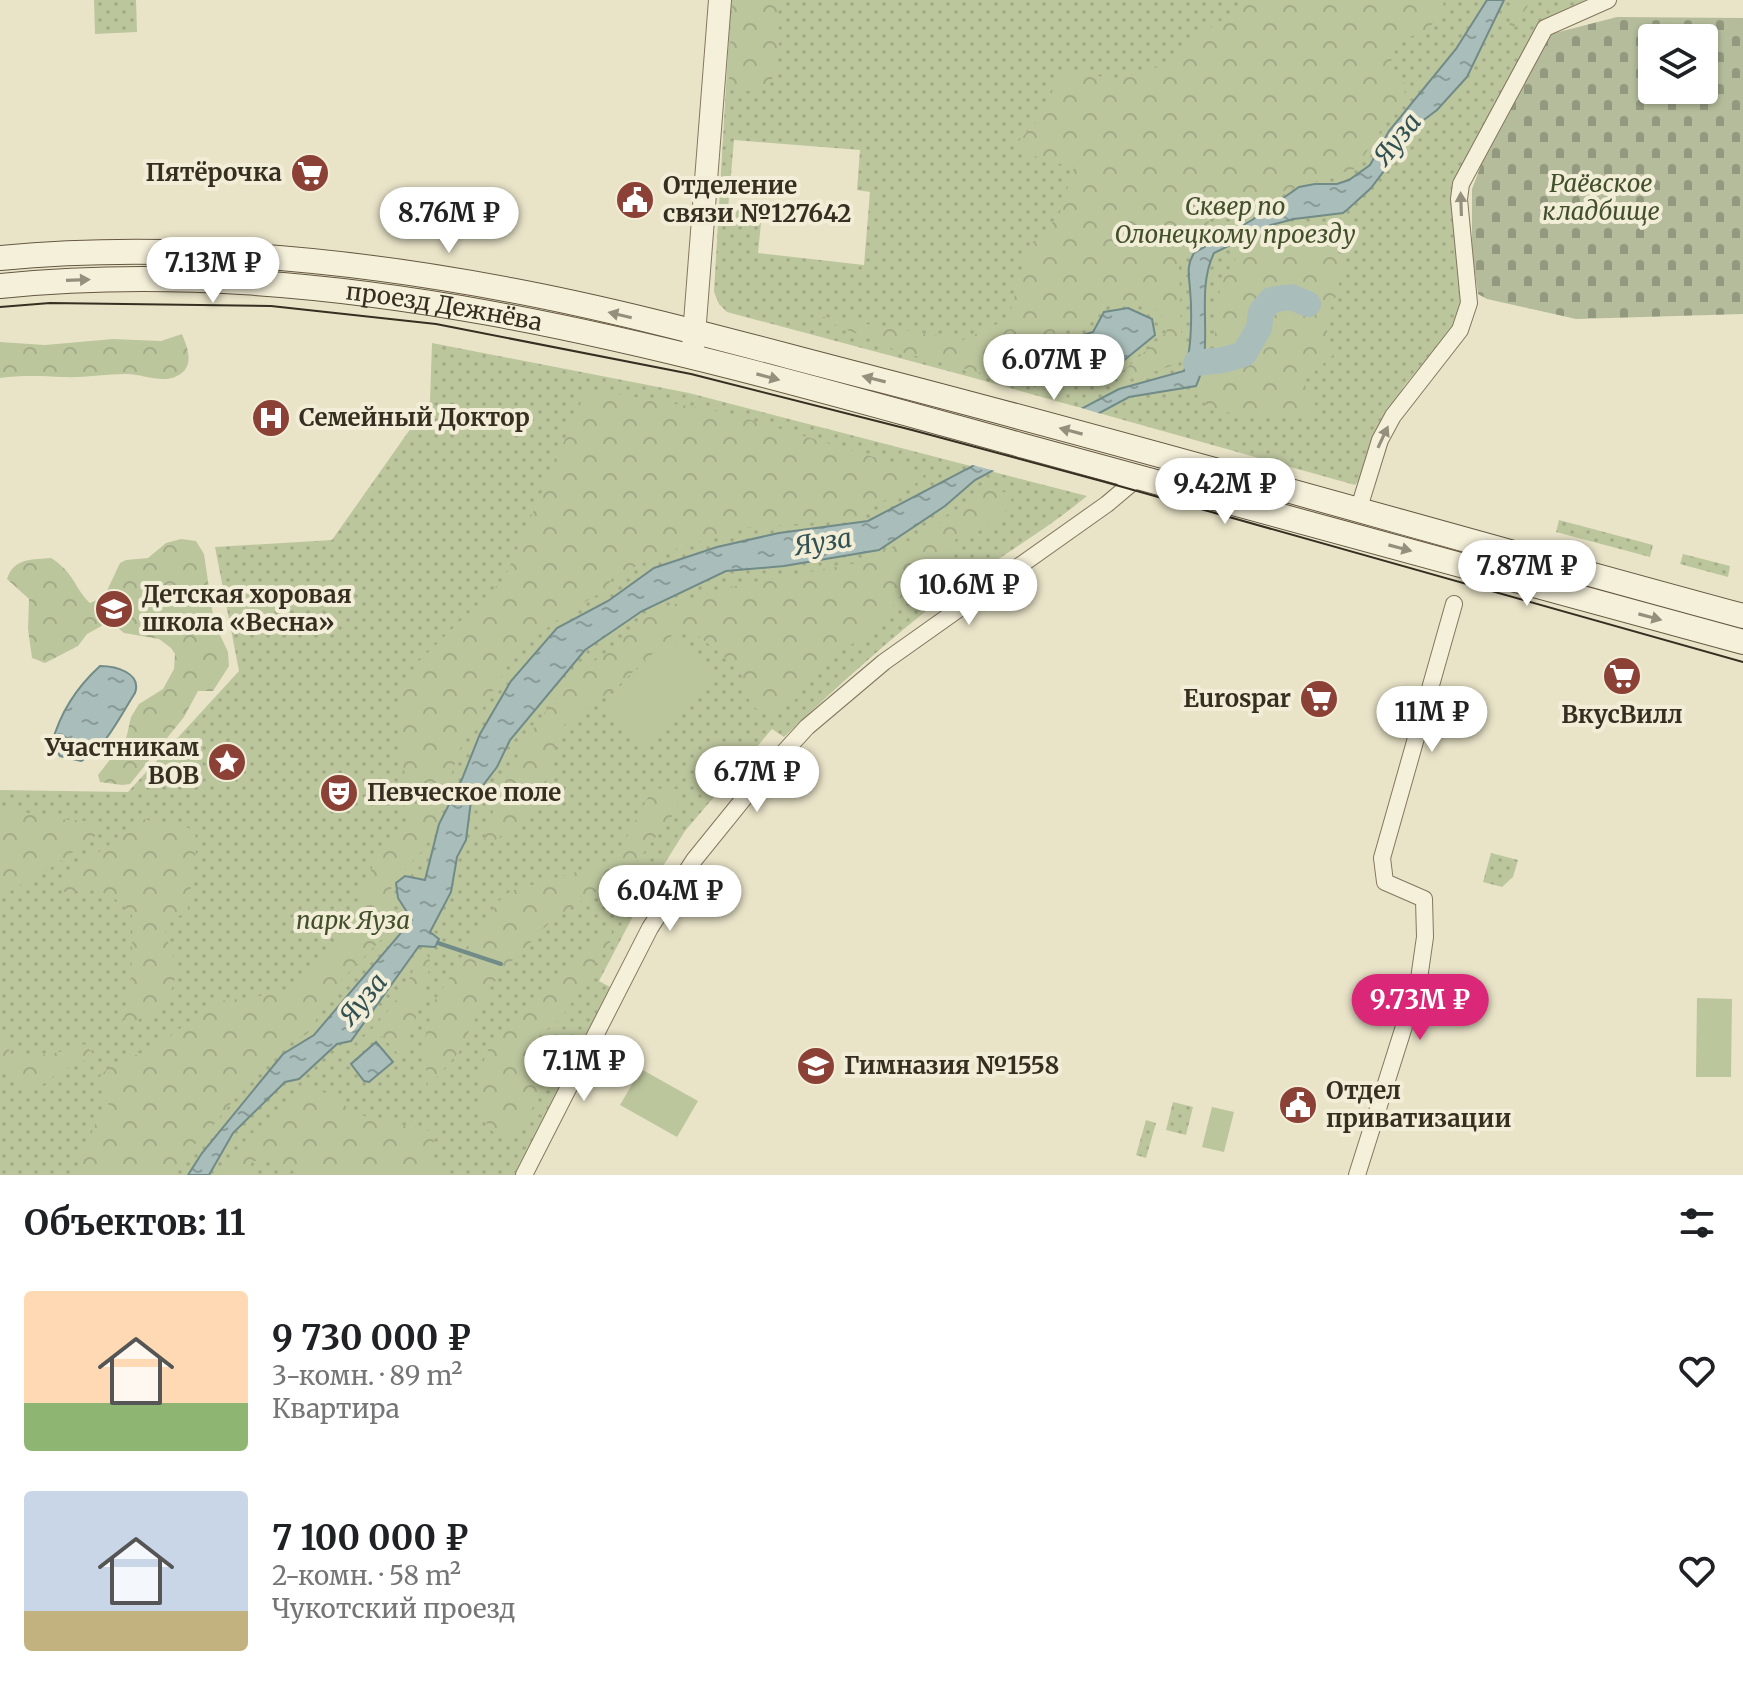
<!DOCTYPE html>
<html lang="ru">
<head>
<meta charset="utf-8">
<style>
  body { margin:0; font-family:Merriweather,serif; background:#f6f6f6; color:#202124; height:100vh; display:flex; flex-direction:column; font-size:30px; white-space:nowrap }
  * { box-sizing:border-box; margin:0 }
  p { font-size:26px; color:#757577 }
  .icon { flex:none; width:44px; height:44px; fill:none; stroke:currentColor; stroke-width:2; stroke-linecap:round; stroke-linejoin:round }
  .map { position:relative; height:1175px; overflow:hidden }
  .sheet { display:flex; flex-direction:column; background:#fff; flex:1 }
  .sheet>* { flex:none }
  .fabs { position:absolute; left:1638px; top:24px; display:grid; gap:16px }
  .fabs a { display:grid; place-items:center; width:80px; height:80px; border-radius:8px; background:#fff; box-shadow:0 2px 6px #0004; font-size:40px }
  .price { position:absolute; translate:-50% -68px; padding:0 18px; border-radius:28px; background:#fff; color:#222; font-size:26px; line-height:52px; filter:drop-shadow(0 2px 4px #0008) }
  .price::after { content:''; position:absolute; left:50%; top:48px; width:24px; height:18px; margin-left:-12px; background:inherit; clip-path:polygon(0 0,100% 0,50% 100%) }
  .price.on { background:#db2777; color:#fff }
  ul { padding:0; list-style:none }
  li { display:flex; align-items:center; gap:24px; height:200px; padding:0 24px }
  li span { display:grid; place-items:center; flex:none; width:224px; height:160px; border-radius:8px; color:#555 }
  li>.icon { margin-inline-start:auto }
  span .icon { width:96px; height:96px; fill:#fffc; stroke-width:1 }
  li b { font-size:34px }
  h2 { display:flex; justify-content:space-between; align-items:center; height:96px; padding:0 24px; font-size:34px }
  .map>svg:first-child { display:block }
</style>
</head>
<body>
<div class="map">
<svg width="1743" height="1175" viewBox="0 0 1743 1175">
  <defs>
    <pattern id="grass-dots" width="8" height="8" patternUnits="userSpaceOnUse" patternTransform="scale(2)"><rect width="8" height="8" fill="#bcc69d"/><path d="M2 2h.1M6 6h.1" fill="none" stroke="#a2aa87" stroke-width="1.8" stroke-linecap="round"/></pattern>
    <pattern id="forest-crowns" width="20" height="18" patternUnits="userSpaceOnUse" patternTransform="scale(2)"><rect width="20" height="18" fill="#bcc69d"/><path d="M2 6a3 3 0 1 1 6 0M12 15a3 3 0 1 1 6 0" fill="none" stroke="#a2aa87"/></pattern>
    <pattern id="cemetery-stones" width="16" height="16" patternUnits="userSpaceOnUse" patternTransform="scale(2)"><rect width="16" height="16" fill="#b4bc9b"/><path d="M2 7V4a2 2 0 0 1 4 0v3zM10 15v-3a2 2 0 0 1 4 0v3z" fill="#93997e"/></pattern>
    <pattern id="water-ripples" width="26" height="14" patternUnits="userSpaceOnUse" patternTransform="scale(2)"><rect width="26" height="14" fill="#a9beba"/><path d="M2 4q2-2 4 0t4 0M15 11q2-2 4 0t4 0" fill="none" stroke="#8a9b97"/></pattern>
  </defs>
  <rect width="100%" height="100%" fill="#e9e4c8"/>
  <!-- grass -->
  <path fill="url(#grass-dots)" fill-rule="evenodd" d="M94 0H136L137 32 95 34Z
    M731 0H1586L1539 23 1454 185 1464 298 1457 323 1405 385 1381 426 1360 479 1355 485 974 378 727 312 719 304 714 292ZM734 140 860 150 857 190 870 192 864 265 758 253 762 213 728 209Z
    M432 343 689 393 1087 496C1044 532 996 558 951 592 892 636 838 686 784 737L772 729 685 831 641 901 599 981 610 987 517 1175H0V790L128 792 239 671 215 547 332 540 430 401Z
    M1559 520 1653 545 1650 557 1556 532Z
    M1683 554 1730 566 1728 577 1680 564Z
    M1491 853 1518 860 1513 877 1502 887 1483 882Z
    M1173 1102 1193 1107 1186 1135 1166 1130Z
    M1146 1120 1156 1123 1146 1158 1136 1155Z"/>
  <!-- forest -->
  <path fill="url(#forest-crowns)" d="M732 0H779C775 29 788 74 760 92L739 90 729 79Z
    M1247 0H1442L1444 7C1436 26 1419 36 1399 39L1389 67 1403 79 1405 94 1355 169 1278 193 1239 222 1231 200 1210 198 1201 210 1209 222 1207 230 1179 265 1182 356 1171 366 1120 382V374L1167 332 1161 311 1138 304 1101 301 1082 325 1055 331 1056 366 1065 392 1058 393 900 352 812 315 963 340 1008 319 1029 246 1059 216 1074 168 1017 151 1016 144 1037 121 1061 75 1068 71 1116 79 1168 64 1191 41 1246 4Z
    M1519 0H1532L1511 31 1505 36Z
    M1321 227 1343 265 1336 296 1325 322 1333 355 1303 382 1318 410 1305 417 1245 415 1211 410 1196 394C1223 364 1210 321 1222 283 1225 274 1232 264 1238 255L1282 232Z
    M182 334C188 349 196 368 175 377 161 383 141 374 126 374 105 374 84 378 63 377 41 376 22 375 0 378V342L45 345 113 339 161 341Z
    M587 389 728 413 926 473 915 484 849 520 742 528 667 552 613 577 604 591 566 613 517 652 508 665 462 744 437 815 439 824 423 850 391 884 395 926 343 978 307 1034 273 1051 215 1123 166 1175H74L98 1118 110 1107 96 1081 109 1067 159 1045 214 1002 268 995 295 986 336 950 382 845 391 846 407 830 409 795 398 739 401 692 417 663 504 579Z
    M982 490 1013 493 1009 508 987 528 956 539 932 576 902 594 871 632 822 663 795 700 772 717C736 704 754 687 737 669 722 653 701 638 683 625L618 686 568 721 558 732 549 776 529 816 481 850C498 788 528 724 574 678 587 665 604 655 618 643 631 633 640 619 654 610L743 584 863 562 875 553 922 536Z
    M181 539 196 541 204 554 214 622 228 652 229 666 213 691H198L184 717 130 784 122 785 100 782 98 775 126 739 131 717 139 704 163 689 174 669 175 654 171 648 159 639 124 633 113 624 107 623 87 634 78 646 45 663 32 658 28 629 29 599 7 579C14 557 33 560 51 558 75 573 74 588 90 603L104 597 120 563 126 560 148 558 166 543Z
    M665 787 681 790 676 811 629 871 554 918 511 962 491 986 459 1052 428 1087 423 1044 435 1000 499 901 511 891 614 861 651 792Z
    M0 807 57 819 101 822 106 828 55 865 0 897Z
    M145 819C154 822 164 826 173 826 191 826 198 829 196 850L187 913 166 921C160 947 188 956 169 995 167 999 166 1003 163 1006 154 1016 139 1015 131 1026L123 1027C122 1017 128 1011 129 1002 132 973 133 942 132 913 106 889 98 888 64 892L60 886 88 860Z
    M611 924 612 939 563 1016 530 1044 543 1087 522 1128 513 1139 498 1137 488 1126 478 1098 481 1069 491 1042Z
    M426 953 431 963 415 1021 401 1057 382 1036 362 1048 357 1043C376 1026 393 1007 406 985 413 974 415 960 426 953Z
    M6 1041 11 1056C38 1058 61 1053 85 1044L93 1054 87 1060 60 1071 37 1089H30L13 1074H0V1042Z
    M312 1085 360 1115 434 1132 433 1161 444 1175H296L292 1170 266 1158 252 1162 246 1175H219L249 1136Z"/>
  <!-- cemetery -->
  <path fill="url(#cemetery-stones)" fill-rule="evenodd" d="M1617 17 1743 18V314L1576 319 1487 299 1478 294 1472 251V189L1486 152 1547 35ZM1652 38H1704V90H1652Z"/>
  <!-- garden -->
  <path fill="#bcc69d" d="M681 637 720 677 648 748 609 708Z
    M1697 998 1732 999 1731 1077H1696Z
    M641 1069 698 1101 677 1137 620 1105Z
    M1212 1107 1234 1112 1224 1152 1202 1147Z"/>
  <!-- water -->
  <path fill="url(#water-ripples)" stroke="#708b88" stroke-width="2" d="M1487 0H1504L1467 77 1437 110 1421 122 1371 188 1348 209 1343 213 1294 219 1271 225 1214 253C1194 294 1216 345 1196 386L1129 397 975 480 945 506 879 550 784 566 726 571 642 611 585 650 510 740 497 767 471 801 466 840 457 857 451 892 430 932 439 939 435 947 419 946 351 1041 337 1044 299 1079 285 1082 233 1133 209 1175H188L202 1153 283 1054 314 1035 412 920 398 898 396 883 405 876 425 880 439 824 462 779 480 734 511 681 557 628 608 601 654 568 717 547 779 533 868 521 1119 389 1184 371C1192 353 1192 310 1190 289 1189 275 1186 266 1194 253L1252 220 1299 187 1315 184H1337L1349 180 1370 165 1389 131 1456 49Z
    M1128 308 1152 319 1155 335 1106 375 1077 368 1067 354 1072 338 1093 332 1104 312Z
    M100 666C116 666 142 673 135 693 120 716 106 748 81 761L60 756 52 743C60 713 77 687 100 666Z
    M376 1042 393 1062 369 1082 364 1081 351 1064Z"/>
  <!-- pier -->
  <path fill="#e9e4c8" d="M1078 407 1105 415 999 472 965 463Z"/>
  <g fill="none" stroke-linecap="round" stroke-linejoin="round">
    <!-- stream -->
    <path stroke="#708b88" stroke-width="4" d="M438 943 501 964"/>
    <!-- river -->
    <path stroke="#a9beba" stroke-width="26" d="M1196 363 1223 360 1244 354 1259 328 1261 312 1271 300 1291 297 1308 304"/>
    <!-- minor casing -->
    <g stroke="#83775f" stroke-width="18">
      <path id="minor" d="M1358 511 1380 440 1393 416 1460 330 1469 303 1459 199 1461 184 1545 28 1608 0
        M524 1175 650 928 694 860 762 776 807 727 884 662 1107 504 1139 477
        M1357 1175 1419 979 1425 937 1424 899 1385 882 1382 858 1454 604"/>
    </g>
    <!-- tertiary casing -->
    <g stroke="#83775f" stroke-width="24">
      <path id="tertiary" d="M693 348 720 0"/>
    </g>
    <!-- secondary casing -->
    <g stroke="#655842" stroke-width="26">
      <g id="secondary">
        <path d="M0 258C170 242 342 258 510 290 633 313 755 348 876 379 1166 454 1454 538 1743 616"/>
        <path id="s1" d="M0 286C348 251 691 354 1024 446 1263 512 1503 576 1743 642"/>
      </g>
    </g>
    <!-- minor -->
    <use href="#minor" stroke="#f5f0da" stroke-width="16"/>
    <!-- tertiary -->
    <use href="#tertiary" stroke="#f5f0da" stroke-width="22"/>
    <!-- secondary -->
    <use href="#secondary" stroke="#f5f0da" stroke-width="24"/>
    <!-- tram -->
    <path stroke="#352e21" stroke-width="2" d="M0 307 50 303 271 306 436 324 691 374 912 430 1105 482 1743 662"/>
  </g>
  <!-- one-way arrows -->
  <defs><path id="oneway-solid" d="M-6-.8H1V-3.2L6.5 0L1 3.2V.8H-6Z" transform="scale(2)"/></defs>
  <g fill="#958f7e">
    <use href="#oneway-solid" transform="translate(1461 204) rotate(-92)"/>
    <use href="#oneway-solid" transform="translate(78 280) rotate(-2)"/>
    <use href="#oneway-solid" transform="translate(620 315) rotate(-167)"/>
    <use href="#oneway-solid" transform="translate(768 377) rotate(15)"/>
    <use href="#oneway-solid" transform="translate(874 379) rotate(-166)"/>
    <use href="#oneway-solid" transform="translate(1071 431) rotate(-165)"/>
    <use href="#oneway-solid" transform="translate(1383 437) rotate(-65)"/>
    <use href="#oneway-solid" transform="translate(1400 548) rotate(15)"/>
    <use href="#oneway-solid" transform="translate(1650 617) rotate(15)"/>
  </g>
  <!-- icons -->
  <defs>
    <g id="supermarket-disc" transform="scale(2)"><circle r="9.5" fill="#8b4136" stroke="#f1edd7"/><path d="M-6-5.5h2.5l.6 2H6L4.5 2H-2.5L-4.4-4H-6ZM-1.5 3.2a1.3 1.3 0 1 0 .1 0ZM3 3.2a1.3 1.3 0 1 0 .1 0Z" fill="#fff"/></g>
    <g id="civic-disc" transform="scale(2)"><circle r="9.5" fill="#8b4136" stroke="#f1edd7"/><path d="M-.6-6.5H3V-4.5H.6V-3L4-1V1h2V6H-6V1h2V-1L-.6-3ZM-1.2 2.5V6h2.4V2.5Z" fill="#fff"/></g>
    <g id="hospital-disc" transform="scale(2)"><circle r="9.5" fill="#8b4136" stroke="#f1edd7"/><path d="M-5-5h3v3.5h4V-5h3V5h-3V1.5h-4V5h-3Z" fill="#fff"/></g>
    <g id="school-disc" transform="scale(2)"><circle r="9.5" fill="#8b4136" stroke="#f1edd7"/><path d="M0-5L7-2L0 1L-7-2ZM-4 1L0 2.5L4 1V4Q0 6-4 4Z" fill="#fff"/></g>
    <g id="sight-disc" transform="scale(2)"><circle r="9.5" fill="#8b4136" stroke="#f1edd7"/><path d="M0-6L1.8-2.2L6-1.7L2.9 1.2L3.7 5.4L0 3.3L-3.7 5.4L-2.9 1.2L-6-1.7L-1.8-2.2Z" fill="#fff"/></g>
    <g id="theatre-disc" transform="scale(2)"><circle r="9.5" fill="#8b4136" stroke="#f1edd7"/><path d="M-5-5.5Q0-4 5-5.5V0Q5 5 0 6Q-5 5-5 0ZM-3.3-2.5H-1v1.5H-3.3ZM1-2.5H3.3v1.5H1ZM-2.8 1Q0 5.5 2.8 1Z" fill="#fff"/></g>
  </defs>
  <g fill-rule="evenodd">
    <use href="#supermarket-disc" x="310" y="173"/>
    <use href="#civic-disc" x="635" y="200"/>
    <use href="#hospital-disc" x="271" y="418"/>
    <use href="#school-disc" x="114" y="609"/>
    <use href="#supermarket-disc" x="1622" y="676"/>
    <use href="#supermarket-disc" x="1319" y="699"/>
    <use href="#sight-disc" x="227" y="762"/>
    <use href="#theatre-disc" x="339" y="793"/>
    <use href="#school-disc" x="816" y="1066"/>
    <use href="#civic-disc" x="1298" y="1105"/>
  </g>
  <g text-anchor="middle" stroke-width="8" stroke-linejoin="round" paint-order="stroke">
    <!-- poi labels -->
    <g font-size="24" font-weight="bold" fill="#352e21" stroke="#f1edd7" text-anchor="start">
      <text x="282" y="181" text-anchor="end">Пятёрочка</text>
      <text x="663" y="194">Отделение<tspan x="663" dy="28">связи №127642</tspan></text>
      <text x="299" y="426">Семейный Доктор</text>
      <text x="142" y="603">Детская хоровая<tspan x="142" dy="28">школа «Весна»</tspan></text>
      <text x="1291" y="707" text-anchor="end">Eurospar</text>
      <text x="1622" y="723" text-anchor="middle">ВкусВилл</text>
      <text x="199" y="756" text-anchor="end">Участникам<tspan x="199" dy="28">ВОВ</tspan></text>
      <text x="367" y="801">Певческое поле</text>
      <text x="844" y="1074">Гимназия №1558</text>
      <text x="1326" y="1099">Отдел<tspan x="1326" dy="28">приватизации</tspan></text>
    </g>
    <!-- park labels -->
    <g font-size="24" font-style="italic" fill="#414f2a" stroke="#f1edd7">
      <text x="1601" y="192">Раёвское<tspan x="1601" dy="28">кладбище</tspan></text>
      <text x="1235" y="215">Сквер по<tspan x="1235" dy="28">Олонецкому проезду</tspan></text>
      <text x="353" y="929">парк Яуза</text>
    </g>
    <!-- street labels -->
    <g font-size="24" fill="#352e21" stroke="#f1edd7">
      <text dy="8" stroke="none"><textPath href="#s1" startOffset="446">проезд Дежнёва</textPath></text>
    </g>
    <!-- water labels -->
    <g font-size="26" font-style="italic" fill="#325153" stroke="#f1edd7">
      <text transform="translate(1397 139) rotate(-51)" y="9">Яуза</text>
      <text transform="translate(823 542) rotate(-9)" y="9">Яуза</text>
      <text transform="translate(363 999) rotate(-50)" y="9">Яуза</text>
    </g>
  </g>
</svg>
<div class="fabs">
<a><svg class="icon" aria-label="layers" viewBox="0 0 24 24"><path d="M12 4l9 5-9 5-9-5zM3 14l9 5 9-5"/></svg></a>
</div>
<b class="price" style="left:449px;top:255px">8.76M ₽</b>
<b class="price" style="left:213px;top:305px">7.13M ₽</b>
<b class="price" style="left:1054px;top:402px">6.07M ₽</b>
<b class="price" style="left:1225px;top:526px">9.42M ₽</b>
<b class="price" style="left:1527px;top:608px">7.87M ₽</b>
<b class="price" style="left:969px;top:627px">10.6M ₽</b>
<b class="price" style="left:1432px;top:754px">11M ₽</b>
<b class="price" style="left:757px;top:814px">6.7M ₽</b>
<b class="price" style="left:670px;top:933px">6.04M ₽</b>
<b class="price on" style="left:1420px;top:1042px">9.73M ₽</b>
<b class="price" style="left:584px;top:1103px">7.1M ₽</b>
</div>
<section class="sheet">
<h2>Объектов: 11<svg class="icon" aria-label="filters" viewBox="0 0 24 24"><path d="M4 7h16M4 17h16"/><circle cx="9" cy="7" r="2"/><circle cx="15" cy="17" r="2"/></svg></h2>
<ul>
<li><span style="background:linear-gradient(#ffd9b3 70%,#8fb573 0)"><svg class="icon" aria-label="home" viewBox="0 0 24 24"><path d="M3 11l9-7 9 7M6 9v11h12V9"/></svg></span><div><b>9 730 000 ₽</b><p>3-комн. · 89 m²</p><p>Квартира</p></div><svg class="icon" aria-label="heart" viewBox="0 0 24 24"><path d="M12 20l-8-8c-3-5 5-10 8-4 3-6 11-1 8 4z"/></svg></li>
<li><span style="background:linear-gradient(#c9d6e8 75%,#c2b280 0)"><svg class="icon" aria-label="home" viewBox="0 0 24 24"><path d="M3 11l9-7 9 7M6 9v11h12V9"/></svg></span><div><b>7 100 000 ₽</b><p>2-комн. · 58 m²</p><p>Чукотский проезд</p></div><svg class="icon" aria-label="heart" viewBox="0 0 24 24"><path d="M12 20l-8-8c-3-5 5-10 8-4 3-6 11-1 8 4z"/></svg></li>
</ul>
</section>
</body>
</html>
